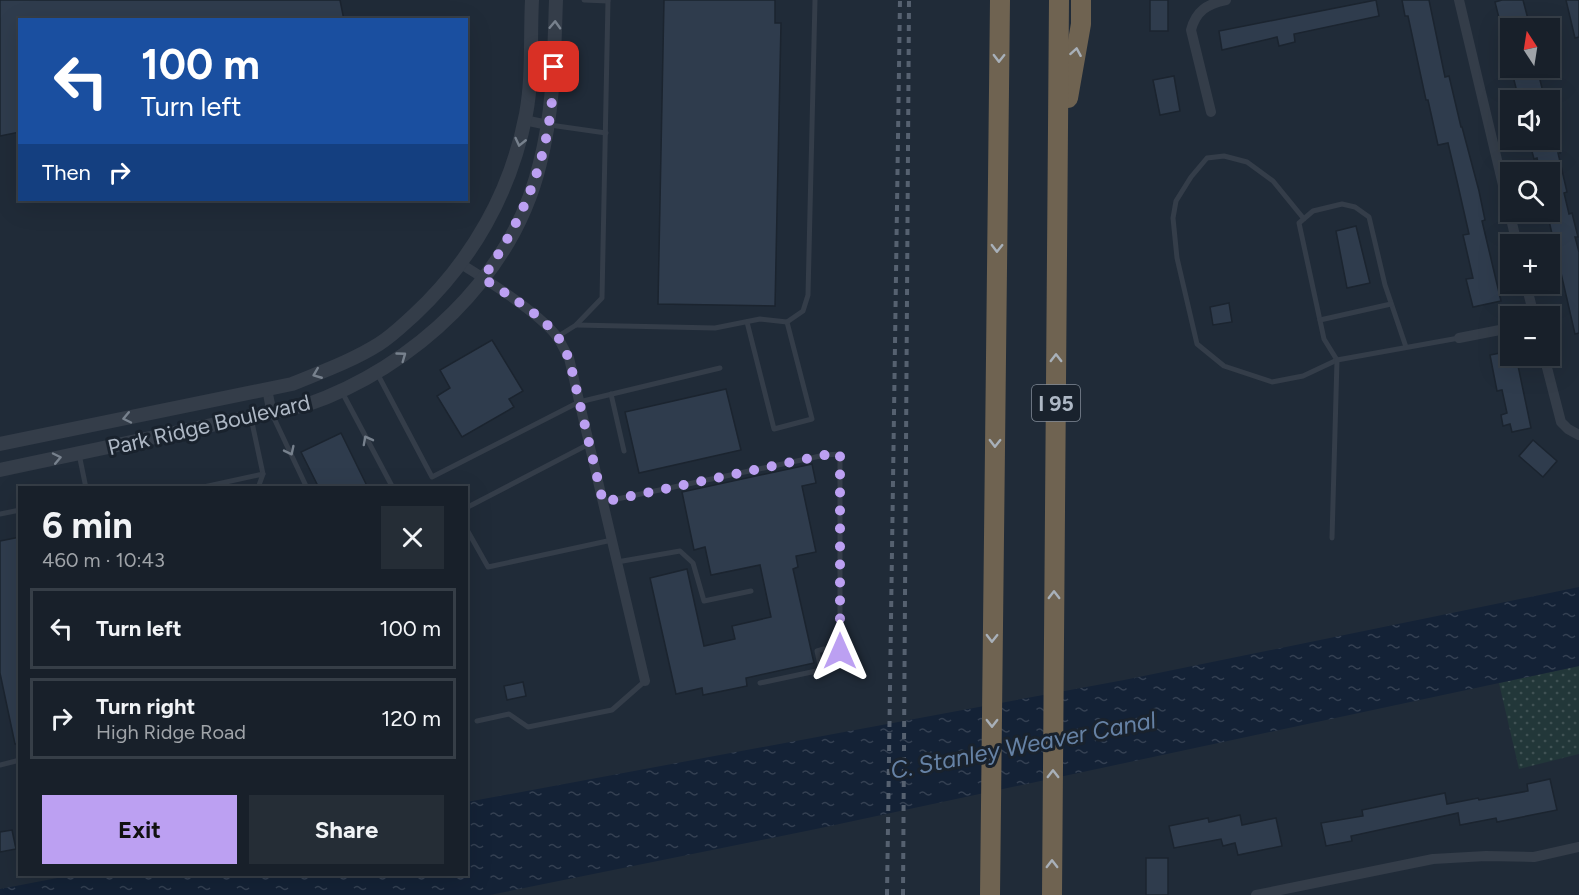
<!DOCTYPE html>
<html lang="en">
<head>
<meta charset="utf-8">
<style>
	:root { --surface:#18202a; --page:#252d36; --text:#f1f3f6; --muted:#9fa3a8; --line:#363e47; --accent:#bca0f2 }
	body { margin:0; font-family:Figtree,sans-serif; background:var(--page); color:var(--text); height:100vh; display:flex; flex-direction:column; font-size:22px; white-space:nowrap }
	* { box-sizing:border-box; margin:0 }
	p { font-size:20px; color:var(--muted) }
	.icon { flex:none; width:33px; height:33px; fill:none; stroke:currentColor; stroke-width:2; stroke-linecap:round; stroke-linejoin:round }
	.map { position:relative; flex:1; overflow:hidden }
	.sheet { position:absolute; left:18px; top:486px; width:450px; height:390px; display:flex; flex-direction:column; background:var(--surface); border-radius:0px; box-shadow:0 6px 24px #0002,0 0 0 2px var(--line) }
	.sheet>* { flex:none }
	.hud { position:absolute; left:18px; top:18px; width:450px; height:183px; border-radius:0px; box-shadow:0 6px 24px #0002,0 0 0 2px var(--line); background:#1a4fa0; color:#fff; overflow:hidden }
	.needle { width:39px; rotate:348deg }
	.tools { position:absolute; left:1500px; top:18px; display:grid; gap:12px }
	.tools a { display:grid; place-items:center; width:60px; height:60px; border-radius:0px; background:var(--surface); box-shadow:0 6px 24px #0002,0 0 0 2px var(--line); font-size:30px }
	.pin { position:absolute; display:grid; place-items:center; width:51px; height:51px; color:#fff; margin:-26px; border-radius:12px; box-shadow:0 3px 9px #0006 }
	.me { position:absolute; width:66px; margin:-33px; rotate:0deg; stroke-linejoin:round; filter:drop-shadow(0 0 4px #0008) }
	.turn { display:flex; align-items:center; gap:21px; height:126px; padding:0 24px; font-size:27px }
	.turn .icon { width:78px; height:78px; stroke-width:2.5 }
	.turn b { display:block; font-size:42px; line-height:51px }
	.then { display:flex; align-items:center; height:57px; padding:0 24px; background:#0003; gap:12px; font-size:22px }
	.round { display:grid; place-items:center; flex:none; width:63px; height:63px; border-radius:0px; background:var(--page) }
	.overview { display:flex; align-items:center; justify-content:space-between; height:102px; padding:0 24px }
	h1 { font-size:36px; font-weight:700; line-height:45px }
	.primary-button { display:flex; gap:12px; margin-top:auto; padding:12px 24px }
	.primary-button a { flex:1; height:69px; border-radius:0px; background:var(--accent); color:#111; font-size:24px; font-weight:700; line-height:69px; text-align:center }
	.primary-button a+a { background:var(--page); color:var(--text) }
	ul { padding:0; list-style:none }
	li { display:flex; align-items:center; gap:18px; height:81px; margin:0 12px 9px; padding:0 12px; border:3px solid var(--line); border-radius:0px }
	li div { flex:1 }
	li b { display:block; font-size:22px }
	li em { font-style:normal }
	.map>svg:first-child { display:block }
</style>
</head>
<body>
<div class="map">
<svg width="1579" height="895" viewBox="0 0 1579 895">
	<defs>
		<pattern id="park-dots" width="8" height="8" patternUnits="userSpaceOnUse" patternTransform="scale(1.5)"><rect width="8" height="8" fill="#223739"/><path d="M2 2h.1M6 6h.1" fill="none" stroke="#405254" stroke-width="1.8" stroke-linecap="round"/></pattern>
		<pattern id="water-ripples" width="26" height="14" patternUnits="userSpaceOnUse" patternTransform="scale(1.5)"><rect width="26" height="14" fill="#142236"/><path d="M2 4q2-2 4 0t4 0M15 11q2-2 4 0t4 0" fill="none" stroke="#344052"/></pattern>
	</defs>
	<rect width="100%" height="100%" fill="#202b38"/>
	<polygon fill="url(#park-dots)" points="1579,666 1579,754 1519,769 1499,683"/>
	<polygon fill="url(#water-ripples)" points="1579,587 1579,666 816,829 490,895 0,895 0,889 78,874 466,874 467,802 1124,680"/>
	<g fill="#2f3c4d" stroke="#1b242f" stroke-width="1.5">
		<polygon points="0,0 340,0 344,20 20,20 20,132 0,136"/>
		<polygon points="664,0 775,0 775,23 781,23 775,306 658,304"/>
		<rect x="1150" y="0" width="18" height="31"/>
		<polygon points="1376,0 1379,16 1294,34 1295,42 1279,46 1277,37 1222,50 1219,31"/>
		<polygon points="1402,0 1429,0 1445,77 1449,76 1461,127 1462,127 1479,191 1485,220 1482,221 1501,301 1473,307 1466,279 1473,278 1463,235 1469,234 1457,181 1448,143 1438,145 1428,100 1426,100 1408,16 1405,16"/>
		<polygon points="1502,0 1523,0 1529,23 1502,30 1495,2"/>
		<polygon points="1566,0 1579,0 1579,37 1575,38"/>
		<polygon points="1511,68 1537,68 1545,100 1519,100"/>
		<polygon points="1174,76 1180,111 1160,115 1153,80"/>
		<polygon points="1529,140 1557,140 1560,153 1558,153 1567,192 1564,193 1569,214 1572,213 1578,237 1575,237 1579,252 1579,333 1575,334 1547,212 1550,212 1550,172 1540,172 1537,158 1534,159"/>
		<polygon points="1356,226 1370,283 1347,288 1336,231"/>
		<polygon points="1229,303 1232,322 1213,325 1210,307"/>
		<polygon points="492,340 523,391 509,399 514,407 462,437 437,396 450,388 440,370"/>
		<polygon points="1510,351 1510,356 1516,356 1531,428 1512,432 1510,424 1503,426 1501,415 1507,413 1502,390 1497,391 1490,355"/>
		<polygon points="726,389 741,450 639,473 625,412"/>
		<polygon points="341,433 368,488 319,488 301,452"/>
		<polygon points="1533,440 1557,461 1543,477 1519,456"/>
		<polygon points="812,464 816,483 802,486 816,552 796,556 798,567 793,569 814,663 746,678 747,686 703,695 702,688 676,694 650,578 687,569 704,646 735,639 732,626 771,617 760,565 711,575 705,547 694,550 682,492"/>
		<polygon points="20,537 20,744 15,744 0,673 0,541"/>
		<polygon points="523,682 526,696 507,700 504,686"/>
		<polygon points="1550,779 1557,810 1497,822 1496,818 1460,825 1458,813 1351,836 1352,841 1326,846 1321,823 1363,816 1362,810 1445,793 1447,804 1478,798 1479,800 1528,791 1527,784"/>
		<polygon points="1240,815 1242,825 1276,818 1282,846 1238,855 1235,843 1223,846 1221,839 1174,848 1169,826 1208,818 1209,822"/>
		<polygon points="12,830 16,849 0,852 0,832"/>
		<rect x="1146" y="858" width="22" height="37"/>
	</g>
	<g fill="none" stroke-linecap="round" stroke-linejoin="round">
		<g stroke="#343d49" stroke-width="5">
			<polyline points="584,0 608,1"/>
			<polyline points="550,125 606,133"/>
			<polyline points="1304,219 1273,181 1247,162 1224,156 1207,158 1191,177 1176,201 1173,218 1177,258 1197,344 1224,366 1272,382 1303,376 1337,360 1324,339 1299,223 1313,211 1342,204 1355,207 1369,217 1385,285 1406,347"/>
			<polyline points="1320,320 1391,304"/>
			<polyline points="747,322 774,429 812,419 787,322"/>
			<polyline points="576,325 715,328 760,319 787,322 803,311 808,295 815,0"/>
			<polyline points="557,337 576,325 602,298 608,0"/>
			<polyline points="377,373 432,477 579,402 720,368"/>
			<polyline points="342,392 393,488"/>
			<polyline points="611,394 624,451"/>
			<polyline points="272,414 307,488"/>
			<polyline points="79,454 86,488"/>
			<polyline points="199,488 263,474 251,418"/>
			<polyline points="258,488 263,474"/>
			<polyline points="603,502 825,455 840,454 840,651 824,649 817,651 821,670 760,683"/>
			<polyline points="466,508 589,444"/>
			<polyline points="0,514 20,510"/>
			<polyline points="466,528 488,567 612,540"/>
			<polyline points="1332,538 1337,360 1459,338"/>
			<polyline points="617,562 680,551 693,563 704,601 751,591"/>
			<polyline points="477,721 509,714 528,727 612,710 645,681"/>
			<polyline points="0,765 20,760"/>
		</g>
		<g stroke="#343d49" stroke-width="10">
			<polyline points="1459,0 1517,244"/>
			<path d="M1211 112 1191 30C1196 11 1207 4 1226 0"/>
			<polyline points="524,120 548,125"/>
			<path d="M461 264C487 280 541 314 558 338 562 344 565 352 569 358L645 681"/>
			<polyline points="1526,284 1534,316"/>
			<polyline points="1459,338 1510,328"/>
			<polyline points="1544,356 1561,422 1568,429 1579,435"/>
			<polyline points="267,389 272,414"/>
			<polyline points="1256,895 1433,859 1486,856 1534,857 1579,847"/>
		</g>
		<g stroke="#343d49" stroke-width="14">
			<path d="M0 444 292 384C321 372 352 361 379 344 392 336 403 325 414 315 472 261 511 192 526 114 533 77 530 38 532 0"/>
			<path d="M0 470 306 405C414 368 513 276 540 163 554 109 554 55 556 0"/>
		</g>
		<g stroke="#6f6351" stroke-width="20">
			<polyline points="1068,98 1081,24 1081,0"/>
			<polyline points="990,895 1000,0"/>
			<polyline points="1052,895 1059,0"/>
		</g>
		<g stroke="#566170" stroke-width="4" stroke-dasharray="6 6" stroke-linecap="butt">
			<polyline points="887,895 900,0"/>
			<polyline points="903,895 909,0"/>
		</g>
	</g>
	<defs><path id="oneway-chevron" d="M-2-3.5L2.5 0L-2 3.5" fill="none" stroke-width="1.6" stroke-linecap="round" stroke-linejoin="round" transform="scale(1.5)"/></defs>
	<g stroke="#77818d">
		<use href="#oneway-chevron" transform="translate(555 25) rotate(-88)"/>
		<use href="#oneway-chevron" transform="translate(520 142) rotate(103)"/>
		<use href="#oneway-chevron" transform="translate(402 356) rotate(-36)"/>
		<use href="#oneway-chevron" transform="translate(317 374) rotate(158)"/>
		<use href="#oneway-chevron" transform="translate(127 418) rotate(168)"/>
		<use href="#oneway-chevron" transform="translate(367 440) rotate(-118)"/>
		<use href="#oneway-chevron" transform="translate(290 451) rotate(64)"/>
		<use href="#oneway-chevron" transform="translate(57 458) rotate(-12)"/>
	</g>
	<g stroke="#a8b0b9">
		<use href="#oneway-chevron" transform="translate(1076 52) rotate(-80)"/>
		<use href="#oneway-chevron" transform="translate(999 58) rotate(91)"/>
		<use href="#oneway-chevron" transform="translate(997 248) rotate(91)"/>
		<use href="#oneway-chevron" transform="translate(1056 358) rotate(-90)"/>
		<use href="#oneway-chevron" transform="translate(995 443) rotate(91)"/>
		<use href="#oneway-chevron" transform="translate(1054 595) rotate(-90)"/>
		<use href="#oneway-chevron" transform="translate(992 638) rotate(91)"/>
		<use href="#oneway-chevron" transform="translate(992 723) rotate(90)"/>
		<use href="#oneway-chevron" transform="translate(1053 774) rotate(-90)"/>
		<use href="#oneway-chevron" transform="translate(1052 864) rotate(-90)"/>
	</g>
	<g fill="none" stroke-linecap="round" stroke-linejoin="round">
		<path stroke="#bca0f2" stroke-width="10" stroke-dasharray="0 18" d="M554 67C552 150 529 210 483 278 507 295 541 314 558 337 562 344 565 352 569 358L603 502 825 455 840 454V651"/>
	</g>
	<g text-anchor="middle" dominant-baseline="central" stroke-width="6" stroke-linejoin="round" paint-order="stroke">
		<rect fill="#19222d" stroke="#818b97" stroke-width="1.5" x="1032" y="385" width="48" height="36" rx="4.5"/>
		<g font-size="21" font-weight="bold" fill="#aeb8c5">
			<text x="1056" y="403">I 95</text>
		</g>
		<g font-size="22" fill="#aeb8c5" stroke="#19222d">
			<text transform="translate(209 425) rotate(-13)">Park Ridge Boulevard</text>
		</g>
		<g font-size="24" font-style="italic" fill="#6682a5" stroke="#19222d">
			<text transform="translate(1023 745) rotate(-11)">C. Stanley Weaver Canal</text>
		</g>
	</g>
</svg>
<div class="tools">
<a><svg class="needle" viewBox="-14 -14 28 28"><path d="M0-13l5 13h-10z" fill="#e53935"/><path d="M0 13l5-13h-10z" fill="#9fa3a8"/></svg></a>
<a><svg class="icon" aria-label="sound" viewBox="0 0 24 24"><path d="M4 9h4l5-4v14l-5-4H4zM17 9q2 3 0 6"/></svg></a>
<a><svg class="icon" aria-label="search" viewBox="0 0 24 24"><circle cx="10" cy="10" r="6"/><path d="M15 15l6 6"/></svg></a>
<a>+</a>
<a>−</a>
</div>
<div class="pin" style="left:554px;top:67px;background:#d93025"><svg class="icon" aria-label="arrive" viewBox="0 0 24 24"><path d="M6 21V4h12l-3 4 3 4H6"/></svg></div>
<svg class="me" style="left:840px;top:651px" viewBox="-20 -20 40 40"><path d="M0-17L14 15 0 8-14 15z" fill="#bca0f2" stroke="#fff" stroke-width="4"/></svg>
<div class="hud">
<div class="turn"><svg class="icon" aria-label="left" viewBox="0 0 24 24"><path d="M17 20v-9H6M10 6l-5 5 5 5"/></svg><div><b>100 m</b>Turn left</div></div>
<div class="then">Then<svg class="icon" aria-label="right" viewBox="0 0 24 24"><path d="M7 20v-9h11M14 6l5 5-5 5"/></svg></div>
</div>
<section class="sheet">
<div class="overview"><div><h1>6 min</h1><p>460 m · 10:43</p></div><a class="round"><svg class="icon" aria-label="close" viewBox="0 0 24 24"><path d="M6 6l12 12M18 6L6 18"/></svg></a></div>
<ul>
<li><svg class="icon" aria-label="left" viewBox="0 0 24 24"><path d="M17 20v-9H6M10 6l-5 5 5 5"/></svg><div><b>Turn left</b></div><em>100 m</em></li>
<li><svg class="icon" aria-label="right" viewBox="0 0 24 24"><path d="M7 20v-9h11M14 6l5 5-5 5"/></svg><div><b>Turn right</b><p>High Ridge Road</p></div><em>120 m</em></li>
</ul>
<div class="primary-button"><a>Exit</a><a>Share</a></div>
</section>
</div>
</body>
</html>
